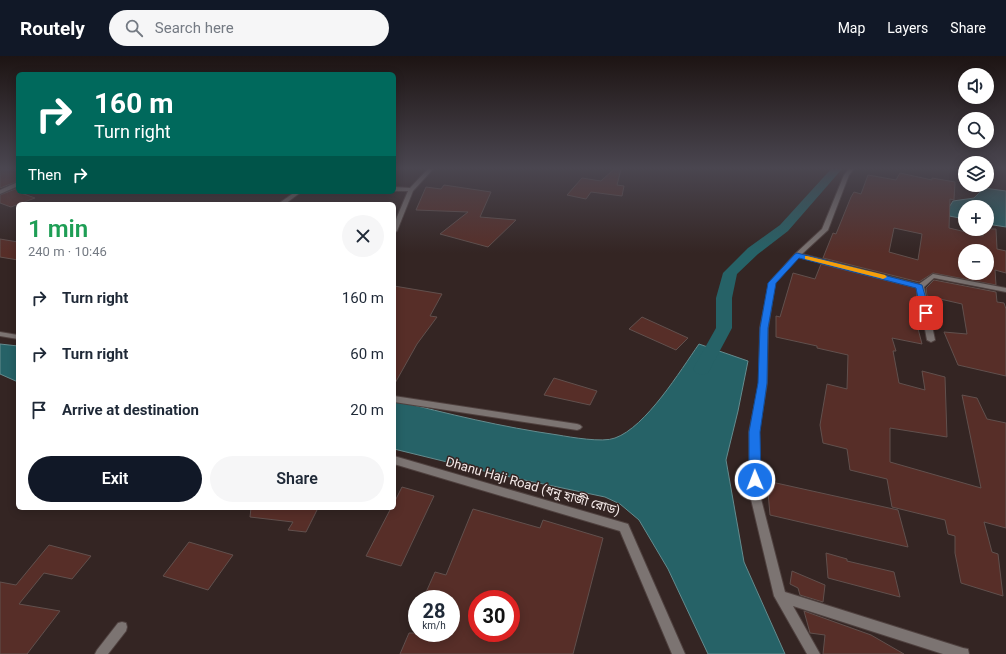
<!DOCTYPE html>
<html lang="en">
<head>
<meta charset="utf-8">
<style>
	:root { --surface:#fff; --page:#f6f6f7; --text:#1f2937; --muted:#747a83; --accent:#111827 }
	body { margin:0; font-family:Roboto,"Noto Sans Bengali",sans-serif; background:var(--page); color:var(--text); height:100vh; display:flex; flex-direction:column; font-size:15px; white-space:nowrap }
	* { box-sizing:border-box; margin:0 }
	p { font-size:13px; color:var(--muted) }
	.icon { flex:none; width:22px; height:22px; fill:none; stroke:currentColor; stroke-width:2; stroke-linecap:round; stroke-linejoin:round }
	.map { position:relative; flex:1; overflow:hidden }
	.details { position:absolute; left:16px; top:146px; width:380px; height:308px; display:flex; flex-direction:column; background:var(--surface); border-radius:6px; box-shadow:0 2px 10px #0003 }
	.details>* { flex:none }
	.banner { position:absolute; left:16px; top:16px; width:380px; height:122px; border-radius:6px; box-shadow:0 2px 10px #0003; background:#00695c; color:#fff; overflow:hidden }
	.fabs { position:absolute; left:958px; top:12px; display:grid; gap:8px }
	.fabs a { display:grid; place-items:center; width:36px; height:36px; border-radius:50%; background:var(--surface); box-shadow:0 2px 10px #0003; font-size:20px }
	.speed { position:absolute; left:408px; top:534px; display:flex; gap:8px; font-size:20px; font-weight:700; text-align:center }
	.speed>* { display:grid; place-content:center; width:52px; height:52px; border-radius:50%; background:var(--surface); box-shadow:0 2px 10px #0003; line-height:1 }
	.speed small { font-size:10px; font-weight:400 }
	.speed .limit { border:6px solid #d22; background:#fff; color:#111 }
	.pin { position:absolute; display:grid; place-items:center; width:34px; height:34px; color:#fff; margin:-17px; border-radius:8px; box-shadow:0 2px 6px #0006 }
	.me { position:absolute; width:44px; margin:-22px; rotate:359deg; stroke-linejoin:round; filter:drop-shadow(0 0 3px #0008) }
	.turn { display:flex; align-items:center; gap:14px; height:84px; padding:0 12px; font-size:18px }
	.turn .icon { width:52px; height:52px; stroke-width:2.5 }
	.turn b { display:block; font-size:28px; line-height:34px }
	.then { display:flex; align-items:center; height:38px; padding:0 12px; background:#0003; gap:8px; font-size:15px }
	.round { display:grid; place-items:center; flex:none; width:42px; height:42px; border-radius:21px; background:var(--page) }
	.head { display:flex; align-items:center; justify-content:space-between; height:68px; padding:0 12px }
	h1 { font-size:24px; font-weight:600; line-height:30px; color:#1e9e55 }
	.action { display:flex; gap:8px; margin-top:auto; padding:8px 12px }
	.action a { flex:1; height:46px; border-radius:24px; background:var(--accent); color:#fff; font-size:16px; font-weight:600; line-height:46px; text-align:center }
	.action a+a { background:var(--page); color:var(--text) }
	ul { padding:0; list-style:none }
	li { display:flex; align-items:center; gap:12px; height:56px; padding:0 12px }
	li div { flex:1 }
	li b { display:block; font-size:15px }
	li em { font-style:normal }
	header { display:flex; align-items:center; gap:24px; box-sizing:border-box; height:56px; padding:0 20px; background:var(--accent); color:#fff }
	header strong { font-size:19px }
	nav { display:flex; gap:22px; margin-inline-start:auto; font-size:14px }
	.search { width:280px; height:36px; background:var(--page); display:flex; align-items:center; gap:10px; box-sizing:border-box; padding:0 14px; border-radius:22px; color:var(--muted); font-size:15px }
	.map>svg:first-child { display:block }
</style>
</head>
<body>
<header>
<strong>Routely</strong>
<div class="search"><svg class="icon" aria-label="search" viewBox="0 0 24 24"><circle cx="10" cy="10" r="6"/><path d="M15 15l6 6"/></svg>Search here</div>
<nav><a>Map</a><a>Layers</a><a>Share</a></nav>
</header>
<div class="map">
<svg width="1006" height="598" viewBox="0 0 1006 598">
	<rect width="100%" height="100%" fill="#342523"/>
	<g fill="#266267" stroke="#648b8e">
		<polygon points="984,132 1006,135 1006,171 987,168 987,151 965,151 965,163 944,159 953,145 974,142"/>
		<polygon points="0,288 18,290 18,326 0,318"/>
		<path d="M699 288 748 305 738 355 726 404 744 506 785 598H708L668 513 639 464 620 448 605 441 496 418 394 393V344C448 358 502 371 558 379 570 381 603 387 615 382 646 371 680 315 699 288Z"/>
	</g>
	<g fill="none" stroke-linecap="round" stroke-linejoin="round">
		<polygon fill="#266267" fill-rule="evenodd" points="831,113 842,113 788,175 758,198 737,218 732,242 732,272 708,317 702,319 696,317 693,313 716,272 716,242 723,217 748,192 780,169"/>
	</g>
	<g fill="#572e28" stroke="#61504d" fill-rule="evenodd">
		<polygon points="0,113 18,115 18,125 0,132"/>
		<polygon points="614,113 621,113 617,129 624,130 622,140 591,136 586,143 567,139 582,122 601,125"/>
		<path d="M900 117 932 124V122L955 126 954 144 950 143 949 172 983 180V173H996L997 193 1006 195V217L995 214 996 229 933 217 919 226 823 202 833 177 836 178 851 141 854 136 861 138 868 119 896 124ZM894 172 922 178 918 204 889 196ZM965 195H987V217H965Z"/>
		<polygon points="444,129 491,136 480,161 516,164 488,191 440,178 468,156 416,154 426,131 441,133"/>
		<polygon points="18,132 18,136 35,142 11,151 0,147 0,139"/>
		<polygon points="0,183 18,186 18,204 0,201"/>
		<polygon points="821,208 916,232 917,237 913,269 917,269 922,288 892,282 896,295 893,295 899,327 925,334 922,315 945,321 947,381 890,372 890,406 981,432 962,339 977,342 987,363 1006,367 1006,472 984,466 992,496 998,498 1003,540 961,527 955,497 955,480 948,478 945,464 892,451 887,423 850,414 847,393 823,387 820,369 827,328 847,333 848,299 817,292 817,290 776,281 776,260 780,261 793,217 815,223"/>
		<polygon points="934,224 996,236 997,246 1004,247 1006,253 1006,320 958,309 944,276 967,278 962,248 927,240 926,232"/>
		<polygon points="394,230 442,238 430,260 437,261 417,288 394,329"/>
		<polygon points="642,261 688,282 676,294 629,273"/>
		<polygon points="554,322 597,335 590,349 544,339"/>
		<polygon points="767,425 898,454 908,491 770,459"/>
		<polygon points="402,431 434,440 401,510 366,500 391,452 394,452 394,447"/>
		<polygon points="251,452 318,452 306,476 288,474 293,466 250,461"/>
		<path d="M473 453 540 472 543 464 603 482 573 598H400L409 577H451V543H423L435 516 446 519ZM477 543H511V577H477Z"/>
		<polygon points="189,486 233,499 208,534 163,520"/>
		<polygon points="49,489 91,500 72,523 44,517 19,548 60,555 27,598 0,598 0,526 16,529"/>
		<polygon points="826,497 847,503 847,505 894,516 900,541 828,522"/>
		<polygon points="792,515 825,529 823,546 800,539 798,532 790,528"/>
		<polygon points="804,555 871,579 904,598 823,598 825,579 810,577"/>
	</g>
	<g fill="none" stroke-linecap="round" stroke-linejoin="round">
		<g stroke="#4f413f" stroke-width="2">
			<polygon id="lane" points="122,566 126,567 127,571 126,575 108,598 95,598 97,594 118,567"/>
		</g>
		<g stroke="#4f413f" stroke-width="2">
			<g id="street">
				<polygon points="428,113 433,113 413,135 397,175 394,177 394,168 408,135 394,135 394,131 410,132"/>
				<polygon points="849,113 854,113 849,119 828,174 802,198 919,228 933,218 1006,232 1006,236 934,222 924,231 935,284 931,286 927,284 917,231 798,201 775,227 768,272 767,327 759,376 760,439 785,536 963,592 968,593 969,598 943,598 793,550 820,598 807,598 774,540 750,439 749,376 759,327 760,272 769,227 795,198 822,173 844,119"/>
				<polygon points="18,126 18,130 0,138 0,134"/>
				<polygon points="295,136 301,136 285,148 278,148"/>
				<polygon points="0,276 18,279 18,283 0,280"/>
				<polygon points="394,340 577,368 580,369 582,371 580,373 577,374 394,346"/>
				<polygon points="394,400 628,468 685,598 672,598 620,475 394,408"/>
			</g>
		</g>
		<use href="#lane" fill="#7c7472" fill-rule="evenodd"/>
		<use href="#street" fill="#7c7472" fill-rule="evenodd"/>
	</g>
	<linearGradient id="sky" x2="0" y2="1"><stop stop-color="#1d1413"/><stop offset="0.57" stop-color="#4a4650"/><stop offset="1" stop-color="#4a4650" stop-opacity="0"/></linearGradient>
	<rect width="1006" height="197" fill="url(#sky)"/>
	<polygon fill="#1a73e8" stroke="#114b97" points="797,197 922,229 930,257 926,260 921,257 916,232 799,202 776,227 768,272 767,327 760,376 761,424 759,427 755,428 751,427 749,424 749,376 758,327 760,272 768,227 795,198"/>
	<polygon fill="#f59e0b" points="805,200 807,200 885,219 887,221 883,223 880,222 805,203"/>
	<g text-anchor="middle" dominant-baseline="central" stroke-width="3" stroke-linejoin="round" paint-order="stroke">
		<g font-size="13" fill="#f5eae9" stroke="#342523">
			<text transform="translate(533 430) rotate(16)">Dhanu Haji Road (ধনু হাজী রোড)</text>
		</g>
	</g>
</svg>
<div class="fabs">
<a><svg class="icon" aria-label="sound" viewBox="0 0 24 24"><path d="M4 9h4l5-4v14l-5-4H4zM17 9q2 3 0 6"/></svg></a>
<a><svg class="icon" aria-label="search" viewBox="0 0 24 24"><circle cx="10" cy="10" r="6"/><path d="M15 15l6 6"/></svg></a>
<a><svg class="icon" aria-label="layers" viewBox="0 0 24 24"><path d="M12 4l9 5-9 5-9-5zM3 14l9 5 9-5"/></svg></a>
<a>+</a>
<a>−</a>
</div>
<div class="speed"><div>28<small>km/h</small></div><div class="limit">30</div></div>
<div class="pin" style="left:926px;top:257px;background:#d93025"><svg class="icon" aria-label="arrive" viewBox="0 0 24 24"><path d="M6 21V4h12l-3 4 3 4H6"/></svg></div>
<svg class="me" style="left:755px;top:424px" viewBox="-20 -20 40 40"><circle r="17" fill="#1a73e8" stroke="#fff" stroke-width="3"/><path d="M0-11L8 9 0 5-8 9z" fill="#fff"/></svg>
<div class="banner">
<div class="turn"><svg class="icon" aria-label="right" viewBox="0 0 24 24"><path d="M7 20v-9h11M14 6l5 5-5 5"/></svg><div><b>160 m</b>Turn right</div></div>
<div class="then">Then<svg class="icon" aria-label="right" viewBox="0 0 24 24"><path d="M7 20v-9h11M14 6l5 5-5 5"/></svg></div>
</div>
<section class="details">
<div class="head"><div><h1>1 min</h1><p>240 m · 10:46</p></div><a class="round"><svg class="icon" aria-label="close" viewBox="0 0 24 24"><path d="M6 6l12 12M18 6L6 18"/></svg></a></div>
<ul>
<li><svg class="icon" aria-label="right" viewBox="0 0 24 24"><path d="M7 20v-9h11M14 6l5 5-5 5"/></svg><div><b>Turn right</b></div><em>160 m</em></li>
<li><svg class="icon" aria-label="right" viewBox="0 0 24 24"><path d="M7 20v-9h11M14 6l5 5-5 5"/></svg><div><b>Turn right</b></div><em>60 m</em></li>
<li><svg class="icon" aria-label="arrive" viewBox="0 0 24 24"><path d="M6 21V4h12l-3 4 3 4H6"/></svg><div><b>Arrive at destination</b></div><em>20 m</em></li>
</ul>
<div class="action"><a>Exit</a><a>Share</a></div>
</section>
</div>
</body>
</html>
